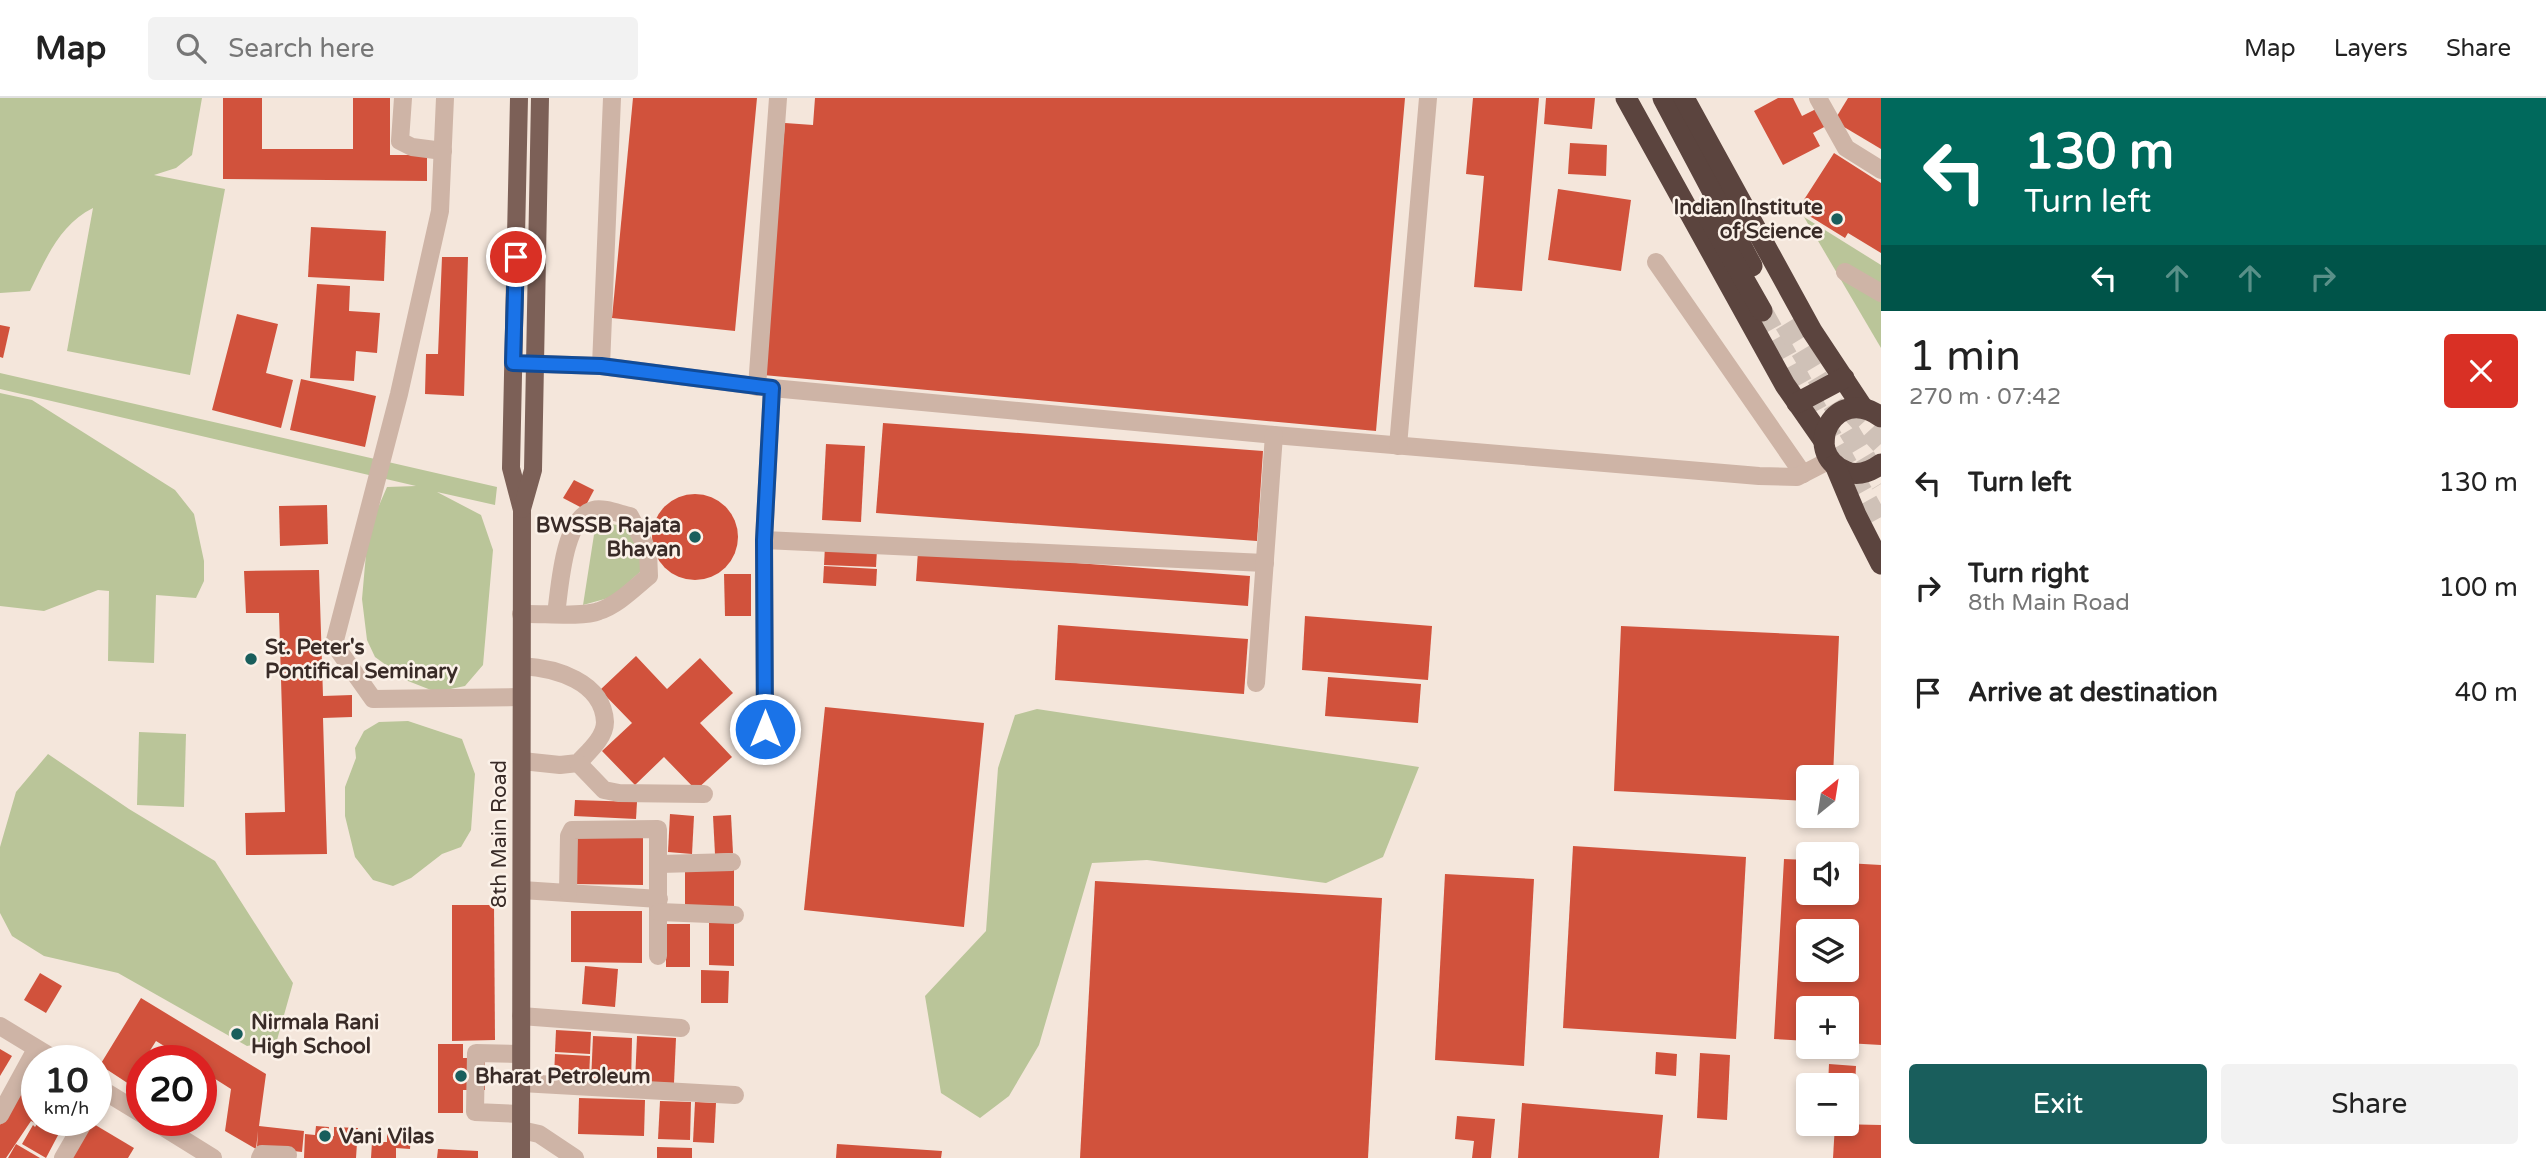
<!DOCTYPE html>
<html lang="en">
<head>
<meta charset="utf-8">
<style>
	:root { --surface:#fff; --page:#f2f2f2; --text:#222; --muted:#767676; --line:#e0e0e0; --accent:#195e5c }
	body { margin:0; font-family:"Varela Round",sans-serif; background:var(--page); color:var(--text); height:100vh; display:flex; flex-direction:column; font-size:26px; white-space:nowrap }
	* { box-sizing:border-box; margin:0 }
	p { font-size:23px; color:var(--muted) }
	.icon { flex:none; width:38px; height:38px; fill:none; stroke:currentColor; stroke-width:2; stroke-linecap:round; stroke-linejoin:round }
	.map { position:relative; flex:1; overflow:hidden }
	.side { display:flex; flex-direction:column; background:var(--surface); width:665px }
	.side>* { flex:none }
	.banner { background:#00695c; color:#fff; overflow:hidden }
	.needle { width:46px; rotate:30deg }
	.buttons { position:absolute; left:1796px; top:667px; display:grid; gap:14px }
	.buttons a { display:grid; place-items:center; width:63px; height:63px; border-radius:7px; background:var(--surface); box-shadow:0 4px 10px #0003; font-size:35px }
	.speed { position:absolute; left:21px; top:947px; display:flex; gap:14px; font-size:35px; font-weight:700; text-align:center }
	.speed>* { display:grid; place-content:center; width:91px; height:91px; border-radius:50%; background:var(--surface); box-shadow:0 4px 10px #0003; line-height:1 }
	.speed small { font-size:18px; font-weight:400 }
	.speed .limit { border:10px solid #d22; background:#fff; color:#111 }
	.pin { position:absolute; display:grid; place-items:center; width:60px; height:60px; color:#fff; margin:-30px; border:4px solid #fff; border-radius:50%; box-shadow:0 2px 7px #0007 }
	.me { position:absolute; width:77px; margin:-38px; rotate:0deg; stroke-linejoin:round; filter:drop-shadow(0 0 5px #0008) }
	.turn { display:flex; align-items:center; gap:24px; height:147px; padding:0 28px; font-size:32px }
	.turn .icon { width:91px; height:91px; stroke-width:2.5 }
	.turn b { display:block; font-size:49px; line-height:60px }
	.lanes { display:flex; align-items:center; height:66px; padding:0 28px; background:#0003; justify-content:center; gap:35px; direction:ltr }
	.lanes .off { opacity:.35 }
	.round { display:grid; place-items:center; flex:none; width:74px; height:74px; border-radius:7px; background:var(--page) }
	.head { display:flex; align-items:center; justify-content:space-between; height:119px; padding:0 28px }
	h1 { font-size:42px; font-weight:600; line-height:52px }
	.primary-button { display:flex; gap:14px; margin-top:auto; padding:14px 28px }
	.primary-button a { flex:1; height:80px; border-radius:7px; background:var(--accent); color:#fff; font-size:28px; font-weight:600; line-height:80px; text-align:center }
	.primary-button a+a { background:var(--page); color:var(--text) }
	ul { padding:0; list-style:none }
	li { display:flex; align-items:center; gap:21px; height:105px; padding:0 28px }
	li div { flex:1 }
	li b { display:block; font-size:26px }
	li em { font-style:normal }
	header { display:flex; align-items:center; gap:42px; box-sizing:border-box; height:98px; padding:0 35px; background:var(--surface); border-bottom:2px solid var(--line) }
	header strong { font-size:33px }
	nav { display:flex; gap:38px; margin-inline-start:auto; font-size:24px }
	.search { width:490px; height:63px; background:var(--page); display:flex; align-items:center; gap:18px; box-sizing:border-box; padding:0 24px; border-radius:7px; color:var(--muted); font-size:26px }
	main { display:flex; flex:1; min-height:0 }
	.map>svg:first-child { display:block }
</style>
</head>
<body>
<header>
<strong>Map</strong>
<div class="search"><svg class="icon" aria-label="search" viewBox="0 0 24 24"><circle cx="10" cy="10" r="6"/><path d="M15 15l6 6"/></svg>Search here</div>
<nav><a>Map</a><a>Layers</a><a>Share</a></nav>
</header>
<main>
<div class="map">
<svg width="1881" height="1060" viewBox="0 0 1881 1060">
	<rect width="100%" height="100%" fill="#f4e6db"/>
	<g fill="#bac599">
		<path d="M0 0H202L192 57 176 70 154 77 225 91 190 277 67 253 93 110C59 127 46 161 30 193L0 195Z"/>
		<polygon points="1804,119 1881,167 1881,250"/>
		<polygon points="0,275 497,389 495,407 437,394 481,417 493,452 483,567 465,588 436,594 408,583 375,559 367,542 362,501 368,433 387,389 416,388 0,291"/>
		<polygon points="0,295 32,302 175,392 194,416 204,463 204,483 196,500 156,497 154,565 108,563 109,493 98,492 44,513 0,508"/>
		<polygon points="596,424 625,428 640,455 640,474 612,499 583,507"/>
		<polygon points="1037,611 1419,669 1383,759 1326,785 1147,762 1092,765 1039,947 1009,998 980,1020 941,995 925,898 986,833 998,670 1015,617"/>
		<polygon points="408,623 462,641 475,676 471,732 461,749 442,756 411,780 393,788 373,782 355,759 345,718 345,689 356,660 355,650 364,633 379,624"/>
		<polygon points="139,634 186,636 184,709 137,707"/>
		<polygon points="48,656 129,711 215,763 293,885 277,942 247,948 118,875 44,858 12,838 0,815 0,749 16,694"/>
	</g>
	<g fill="#d1523c" fill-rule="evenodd">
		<polygon points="223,0 262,0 262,51 353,51 353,0 390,0 390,57 427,57 427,83 223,81"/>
		<polygon points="633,0 757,0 735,233 612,220"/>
		<polygon points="815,0 1405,0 1376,333 763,277 785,25 813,27"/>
		<polygon points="1473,0 1539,0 1522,193 1474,189 1484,78 1466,76"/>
		<polygon points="1546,0 1595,0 1592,31 1544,26"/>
		<polygon points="1778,0 1793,0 1802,18 1816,11 1826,28 1813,35 1820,48 1783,67 1754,13"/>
		<polygon points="1848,0 1881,0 1881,51 1834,23"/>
		<polygon points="1570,45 1607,47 1606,78 1568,76"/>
		<polygon points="1834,55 1881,85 1881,155 1848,135 1845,140 1798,111"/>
		<polygon points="1558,91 1631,102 1621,173 1548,162"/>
		<polygon points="311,129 386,133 384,183 308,179"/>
		<polygon points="442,159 468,159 464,298 425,296 426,256 438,256"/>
		<polygon points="317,186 350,188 349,213 380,215 377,255 356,253 354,283 310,280"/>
		<polygon points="237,216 278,226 266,275 293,282 281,330 212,312"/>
		<polygon points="0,227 10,229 3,260 0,259"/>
		<polygon points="301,281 376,298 365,349 290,332"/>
		<polygon points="883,325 1263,353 1257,443 876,415"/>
		<polygon points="826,346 865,348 861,424 822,422"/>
		<polygon points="574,382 594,392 584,411 563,400"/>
		<circle cx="695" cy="439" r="43"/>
		<polygon points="327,407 328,446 280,448 279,408"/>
		<polygon points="825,448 877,451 876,469 824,467"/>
		<polygon points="918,453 1250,478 1248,508 916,483"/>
		<polygon points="824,468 877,471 876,488 823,485"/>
		<polygon points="319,472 323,598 352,597 352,619 323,620 327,756 246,757 245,715 285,714 279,515 246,515 244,473"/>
		<polygon points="724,476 751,476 751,518 725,518"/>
		<polygon points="1305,518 1432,528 1428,582 1302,572"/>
		<polygon points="1058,527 1248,541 1244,596 1055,582"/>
		<polygon points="1621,528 1839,538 1833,679 1808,679 1808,703 1614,693"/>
		<polygon points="636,558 667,591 700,560 733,595 700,625 732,659 696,692 664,659 635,687 602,653 632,625 600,592"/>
		<polygon points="1328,579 1421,586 1418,625 1325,618"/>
		<polygon points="825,609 984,625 964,829 804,812"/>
		<polygon points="575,702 637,704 636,721 574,718"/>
		<polygon points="670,716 694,718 692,756 668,754"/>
		<polygon points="731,717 733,755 715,756 713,718"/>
		<polygon points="573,735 643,735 643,787 573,786"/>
		<polygon points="1573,748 1746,759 1736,941 1563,930"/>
		<path d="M1784 761 1808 762V794H1846V765L1881 767V947L1846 945V910H1808V943L1774 941ZM1808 833H1846V872H1808Z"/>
		<rect x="685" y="772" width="49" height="40"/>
		<polygon points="1445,776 1534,781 1524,968 1435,962"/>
		<polygon points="1095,783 1382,800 1368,1060 1080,1060"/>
		<polygon points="452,807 494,807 495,942 452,943"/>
		<polygon points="571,813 642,813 642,865 571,864"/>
		<polygon points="709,824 734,824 734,868 709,867"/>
		<rect x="666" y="826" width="24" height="43"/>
		<polygon points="585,868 618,871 615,909 582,906"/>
		<polygon points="701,872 729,873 728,905 701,905"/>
		<polygon points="40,875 62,888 46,915 24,902"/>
		<polygon points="141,900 266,976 259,1028 304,1033 302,1054 257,1049 258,1033 256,1051 225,1033 231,991 201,972 201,962 187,962 156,943 129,986 100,967"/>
		<polygon points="556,932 591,934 590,956 555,954"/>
		<polygon points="593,938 632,940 631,986 591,984"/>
		<polygon points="637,938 676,940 674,985 635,984"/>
		<polygon points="438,946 463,946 463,960 485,960 485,992 463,992 463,1015 438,1015"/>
		<polygon points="0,951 12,958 0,978"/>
		<polygon points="1656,954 1677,956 1676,978 1655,976"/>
		<polygon points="1700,955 1730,957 1727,1022 1697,1020"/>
		<polygon points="555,956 590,958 589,980 554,978"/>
		<polygon points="1829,966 1856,968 1854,1008 1846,1008 1846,987 1828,987"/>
		<polygon points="32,972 37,974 37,1022 35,1025 31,1023 6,1060 0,1060 0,1027"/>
		<polygon points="579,1000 645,1002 644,1038 578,1036"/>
		<polygon points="660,1003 691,1004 690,1042 658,1041"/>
		<polygon points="695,1004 716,1005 714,1045 693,1044"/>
		<polygon points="1522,1005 1663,1017 1659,1060 1518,1060"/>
		<polygon points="1457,1018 1495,1021 1491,1060 1472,1060 1474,1043 1455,1041"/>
		<polygon points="40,1022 66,1022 46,1060 22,1046 33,1027 35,1029"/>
		<polygon points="92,1025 134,1050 128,1060 72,1060"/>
		<polygon points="1835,1026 1881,1027 1881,1060 1833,1060"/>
		<polygon points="316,1028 329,1029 328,1037 334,1038 334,1029 358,1030 356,1060 304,1060 305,1036 315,1037"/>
		<polygon points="387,1036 411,1037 410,1051 396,1050 396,1060 371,1060 372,1044 387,1044"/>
		<polygon points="16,1046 40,1060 8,1060"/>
		<polygon points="837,1046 942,1053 941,1060 836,1060"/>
		<polygon points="657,1049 692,1050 692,1060 657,1060"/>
		<polygon points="438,1051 478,1053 478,1060 437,1060"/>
	</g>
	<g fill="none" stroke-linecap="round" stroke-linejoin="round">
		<g stroke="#cfc1b7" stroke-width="21" stroke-dasharray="21 10" stroke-linecap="butt">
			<polyline points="1762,213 1881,428"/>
			<polyline points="1785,226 1881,386"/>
			<polyline points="1848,310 1881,346"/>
		</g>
		<g stroke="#ceb4a6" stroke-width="18">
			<polyline points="403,0 400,43 412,49 443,53"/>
			<polyline points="445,0 440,113 399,296 334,546 373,601 521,599"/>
			<polyline points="1818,0 1846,50 1881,72"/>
			<polyline points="1656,164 1803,376"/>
			<polyline points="1845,174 1881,195"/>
			<polyline points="513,265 601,268 772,290 1274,337 1759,378 1797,379 1830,362"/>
			<polyline points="601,268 612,0"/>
			<polyline points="757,289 778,0"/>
			<polyline points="772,290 764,442 1265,465"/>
			<polyline points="1398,348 1428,0"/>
			<polyline points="764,442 765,631"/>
			<path d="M521 516C542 515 581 520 599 513 618 507 634 490 649 478L648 453 630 418C620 416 603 409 593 412 563 421 560 489 556 516"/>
			<polyline points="1256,585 1274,337"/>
			<path d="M522 663 560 667 578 665C588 654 605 640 605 624 603 583 555 570 522 568"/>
			<polyline points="578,665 604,692 619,695 704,696"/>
			<polyline points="660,766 732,764"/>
			<polyline points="522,792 659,801"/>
			<polyline points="568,794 569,738 572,732 658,731 658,858"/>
			<polyline points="659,814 735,817"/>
			<polyline points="521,918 681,930"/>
			<polyline points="0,928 56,962"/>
			<polyline points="521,985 735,997"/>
			<polyline points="96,988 142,1016"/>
			<polyline points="521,1016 475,1014 476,955 521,956"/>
			<polyline points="0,1017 36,951"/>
			<polyline points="152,1022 213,1060"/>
			<polyline points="521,1032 539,1036 575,1060"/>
			<polyline points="63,1060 85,1022"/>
			<polyline points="260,1060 262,1056 288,1057"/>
		</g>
		<g stroke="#7c6057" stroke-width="18">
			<polyline points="519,0 511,370 522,412 521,1060"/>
			<polyline points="522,411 533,372 540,0"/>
		</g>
		<g stroke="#5b443e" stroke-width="21">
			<polyline points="1626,0 1785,287 1824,343"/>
			<polyline points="1663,0 1752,168"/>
			<polyline points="1684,0 1812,233 1863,310"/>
			<polyline points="1704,111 1762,213"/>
			<polyline points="1797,305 1844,280"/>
			<path d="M1881 319C1835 285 1800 354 1845 373 1858 379 1870 374 1881 366"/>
			<polyline points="1835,367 1856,417 1881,466"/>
		</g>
	</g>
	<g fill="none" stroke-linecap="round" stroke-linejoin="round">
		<g stroke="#114b97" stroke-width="18">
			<polyline id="route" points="516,159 513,265 601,268 772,290 764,442 765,631"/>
		</g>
		<use href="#route" stroke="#1a73e8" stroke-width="12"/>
	</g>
	<g fill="#195e5c" stroke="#fbf1e8" stroke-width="2.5">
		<circle cx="1837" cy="121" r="7"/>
		<circle cx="695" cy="439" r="7"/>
		<circle cx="251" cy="561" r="7"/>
		<circle cx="237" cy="936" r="7"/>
		<circle cx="461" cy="978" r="7"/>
		<circle cx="325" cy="1038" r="7"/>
	</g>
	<g text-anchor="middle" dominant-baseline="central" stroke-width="5" stroke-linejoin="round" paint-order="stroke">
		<g font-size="21" font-weight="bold" fill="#392b27" stroke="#fbf1e8" text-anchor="start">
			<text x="1823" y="109" text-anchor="end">Indian Institute<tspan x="1823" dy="24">of Science</tspan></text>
			<text x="681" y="427" text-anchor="end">BWSSB Rajata<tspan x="681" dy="24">Bhavan</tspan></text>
			<text x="265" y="549">St. Peter's<tspan x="265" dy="24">Pontifical Seminary</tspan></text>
			<text x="251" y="924">Nirmala Rani<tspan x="251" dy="24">High School</tspan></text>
			<text x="475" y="978">Bharat Petroleum</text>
			<text x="339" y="1038">Vani Vilas</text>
		</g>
		<g font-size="21" fill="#392b27" stroke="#fbf1e8">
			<text transform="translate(499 736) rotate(-90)">8th Main Road</text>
		</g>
	</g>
</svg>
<div class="buttons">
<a><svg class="needle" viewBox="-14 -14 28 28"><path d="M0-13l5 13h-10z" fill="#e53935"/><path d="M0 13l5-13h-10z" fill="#767676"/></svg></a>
<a><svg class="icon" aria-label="sound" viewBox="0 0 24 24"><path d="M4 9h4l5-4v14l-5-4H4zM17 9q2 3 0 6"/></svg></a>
<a><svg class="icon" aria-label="layers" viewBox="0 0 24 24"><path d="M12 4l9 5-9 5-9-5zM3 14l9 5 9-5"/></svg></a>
<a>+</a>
<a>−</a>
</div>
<div class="speed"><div>10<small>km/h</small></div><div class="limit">20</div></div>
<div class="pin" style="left:516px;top:159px;background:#d93025"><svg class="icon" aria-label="arrive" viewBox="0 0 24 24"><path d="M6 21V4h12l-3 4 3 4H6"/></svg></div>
<svg class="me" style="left:765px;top:631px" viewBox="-20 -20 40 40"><circle r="17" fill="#1a73e8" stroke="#fff" stroke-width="3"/><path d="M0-11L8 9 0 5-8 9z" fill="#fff"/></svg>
</div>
<section class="side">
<div class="banner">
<div class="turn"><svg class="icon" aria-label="left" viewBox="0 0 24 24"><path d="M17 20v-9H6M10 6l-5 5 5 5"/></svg><div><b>130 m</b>Turn left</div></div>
<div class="lanes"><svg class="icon" aria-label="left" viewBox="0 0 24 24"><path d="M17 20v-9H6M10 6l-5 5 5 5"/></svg><svg class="icon off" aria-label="ahead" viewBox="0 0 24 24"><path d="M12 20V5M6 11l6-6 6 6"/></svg><svg class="icon off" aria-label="ahead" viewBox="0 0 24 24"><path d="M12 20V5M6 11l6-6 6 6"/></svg><svg class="icon off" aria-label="right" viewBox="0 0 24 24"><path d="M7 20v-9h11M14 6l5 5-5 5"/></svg></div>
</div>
<div class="head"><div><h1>1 min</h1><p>270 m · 07:42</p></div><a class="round" style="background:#d93025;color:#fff"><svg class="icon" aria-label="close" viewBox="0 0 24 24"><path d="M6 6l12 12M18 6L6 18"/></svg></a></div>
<ul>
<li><svg class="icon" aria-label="left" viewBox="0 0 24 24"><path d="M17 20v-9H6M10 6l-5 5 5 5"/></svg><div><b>Turn left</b></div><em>130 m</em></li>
<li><svg class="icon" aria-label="right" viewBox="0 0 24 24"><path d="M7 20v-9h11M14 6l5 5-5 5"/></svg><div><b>Turn right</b><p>8th Main Road</p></div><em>100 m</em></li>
<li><svg class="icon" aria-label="arrive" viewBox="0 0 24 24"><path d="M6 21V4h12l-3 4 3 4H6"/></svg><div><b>Arrive at destination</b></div><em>40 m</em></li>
</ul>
<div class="primary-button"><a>Exit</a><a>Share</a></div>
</section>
</main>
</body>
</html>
